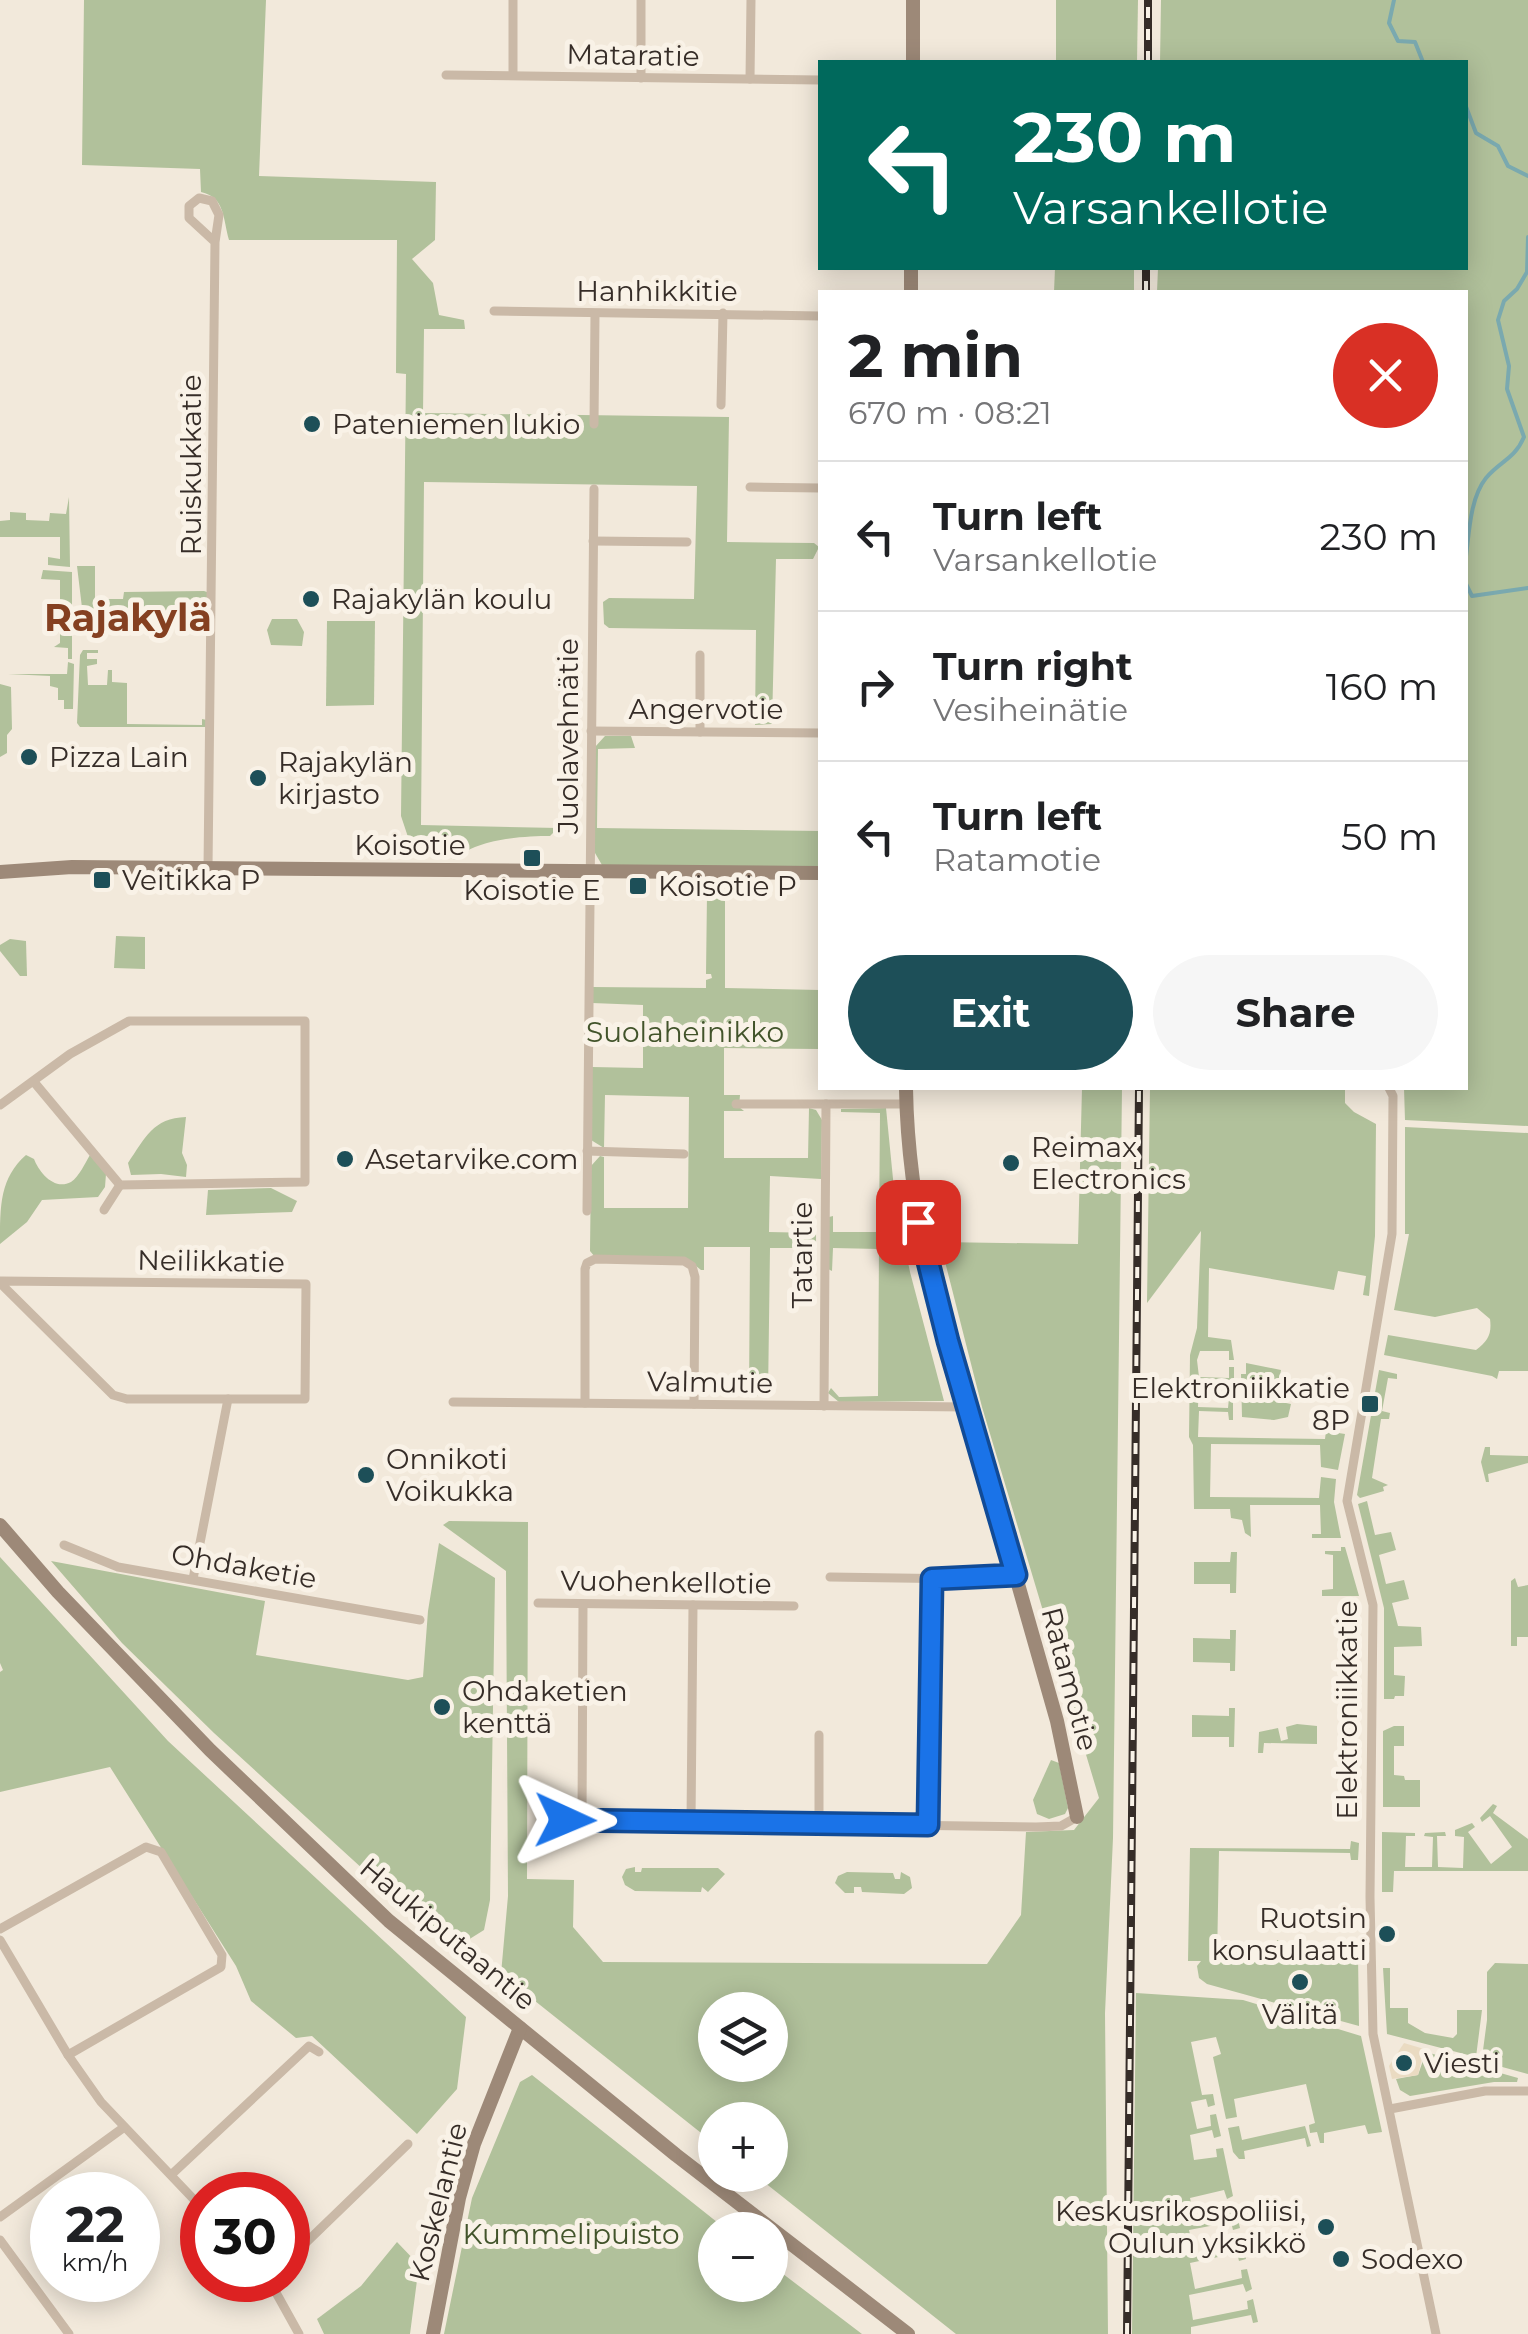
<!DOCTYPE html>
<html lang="en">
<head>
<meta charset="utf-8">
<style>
	:root { --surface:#fff; --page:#f6f6f6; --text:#202124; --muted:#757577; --line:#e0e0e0; --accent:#1d4f58 }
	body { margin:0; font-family:Montserrat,sans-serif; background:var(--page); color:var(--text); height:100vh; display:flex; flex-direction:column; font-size:38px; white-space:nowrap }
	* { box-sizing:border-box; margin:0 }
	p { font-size:32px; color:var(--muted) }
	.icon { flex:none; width:55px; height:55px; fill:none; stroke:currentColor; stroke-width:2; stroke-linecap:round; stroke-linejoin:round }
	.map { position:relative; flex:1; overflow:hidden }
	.drawer { position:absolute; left:818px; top:290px; width:650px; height:800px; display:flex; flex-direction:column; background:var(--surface); border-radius:0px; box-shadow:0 5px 25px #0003 }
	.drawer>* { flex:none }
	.hud { position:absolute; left:818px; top:60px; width:650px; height:210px; border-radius:0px; box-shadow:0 5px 25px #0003; background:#00695c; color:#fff; overflow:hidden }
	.controls { position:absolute; left:698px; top:1992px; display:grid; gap:20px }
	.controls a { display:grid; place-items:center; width:90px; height:90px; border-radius:50%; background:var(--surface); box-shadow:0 5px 25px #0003; font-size:50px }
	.speed { position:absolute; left:30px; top:2172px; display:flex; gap:20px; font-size:50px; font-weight:700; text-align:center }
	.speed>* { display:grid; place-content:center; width:130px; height:130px; border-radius:50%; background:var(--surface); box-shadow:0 5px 25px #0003; line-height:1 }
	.speed small { font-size:25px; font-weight:400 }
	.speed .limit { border:15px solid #d22; background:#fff; color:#111 }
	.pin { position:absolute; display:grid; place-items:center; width:85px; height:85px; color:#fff; margin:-42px; border-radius:20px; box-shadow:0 5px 15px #0006 }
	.me { position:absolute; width:110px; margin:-55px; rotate:91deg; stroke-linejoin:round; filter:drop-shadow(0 0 8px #0008) }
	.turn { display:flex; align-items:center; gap:35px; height:210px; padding:0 30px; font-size:45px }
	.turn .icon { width:130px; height:130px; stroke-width:2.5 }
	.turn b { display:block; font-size:70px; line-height:85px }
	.round { display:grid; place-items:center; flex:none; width:105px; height:105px; border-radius:52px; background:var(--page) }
	.overview { display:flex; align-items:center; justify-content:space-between; height:170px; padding:0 30px }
	h1 { font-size:60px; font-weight:700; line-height:75px }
	.button { display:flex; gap:20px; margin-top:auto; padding:20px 30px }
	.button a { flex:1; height:115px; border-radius:60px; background:var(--accent); color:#fff; font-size:40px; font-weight:700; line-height:115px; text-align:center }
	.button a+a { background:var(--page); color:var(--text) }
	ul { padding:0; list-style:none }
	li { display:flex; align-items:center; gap:30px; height:150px; padding:0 30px; border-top:2px solid var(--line) }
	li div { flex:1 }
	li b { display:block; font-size:38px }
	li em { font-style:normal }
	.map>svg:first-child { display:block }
</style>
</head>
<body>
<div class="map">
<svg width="1528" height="2334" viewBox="0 0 1528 2334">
	<rect width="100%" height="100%" fill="#f2e9db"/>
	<g fill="#b1c19b" fill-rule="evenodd">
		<path d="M84 0H266L259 176 436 182 435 240 412 259 433 283 439 315 464 320 465 329H424L423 413 729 417 727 542 814 543 819 547 813 559H776L772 724 755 725 756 630 609 628 604 624 603 602 609 598 694 599 697 486 424 482 421 825 558 828 550 836C523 836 474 839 455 860L421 844 410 843 401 816 406 374 396 373 397 240H229C223 219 225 197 201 192L200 169 82 165Z"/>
		<polygon points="1056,0 1138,0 1137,62 1056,62"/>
		<polygon points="1161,0 1528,0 1528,1126 1405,1120 1404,1088 1465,1088 1465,292 1157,292 1158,268 1465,268 1465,62 1160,62"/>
		<polygon points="1055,268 1134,268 1134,292 1054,292"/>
		<polygon points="69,497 70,567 48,565 48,557 60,559 60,537 0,537 0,521 10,520 10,512 26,513 26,520 49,521 50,513 66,514"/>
		<polygon points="77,566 95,566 95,599 123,599 124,592 204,591 207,592 207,616 83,616"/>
		<polygon points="43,570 72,572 72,659 68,659 68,648 54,647 60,643 60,580 41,579"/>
		<polygon points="272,619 297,619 304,632 302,646 271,645 267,630"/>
		<polygon points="327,621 375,621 374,705 326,706"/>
		<polygon points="83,650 98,650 98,653 87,653 87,659 97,659 97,664 87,666 88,685 107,685 108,670 112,670 112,682 127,683 127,724 202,725 202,719 207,720 206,727 80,727 77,723 80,655"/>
		<polygon points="68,662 74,664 73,709 64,709 64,700 58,700 58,688 50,686 50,676 8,674 67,674"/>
		<polygon points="0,684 11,687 12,729 7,735 7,753 0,757"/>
		<polygon points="605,736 631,736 635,748 598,749 597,828 820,831 820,867 602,865 595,853 595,747"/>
		<polygon points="707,894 725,894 725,988 820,990 820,1049 724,1048 724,1095 740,1095 739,1107 744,1111 724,1111 724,1158 808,1158 809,1108 816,1110 822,1120 821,1179 770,1176 769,1232 816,1233 816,1248 770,1248 768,1396 749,1396 750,1247 704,1247 704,1270 701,1270 696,1266 595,1257 590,1251 591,1166 600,1156 604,1157 604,1208 688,1208 689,1097 605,1095 604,1148 591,1140 592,1067 643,1068 643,1005 592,1003 592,987 706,988 706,980 712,978 711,974 706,974"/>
		<polygon points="116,936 145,937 145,969 114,968"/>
		<polygon points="10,939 26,941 27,976 20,976 0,951 0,945"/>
		<path d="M1082 1088H1122L1113 1838 1105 2013 1108 2334H956L755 2175H770V2120H715V2144L501 1974 508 1896 506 1571 443 1525 449 1521 528 1522 527 1879 574 1880 573 1927 603 1962 987 1964 1021 1915 1026 1832 1074 1830 1099 1798 982 1407 940 1242 1078 1244ZM715 2010H770V2065H715Z"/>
		<polygon points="1150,1088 1345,1088 1345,1103 1354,1112 1376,1124 1375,1236 1369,1296 1363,1295 1366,1276 1338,1271 1334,1290 1209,1268 1208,1337 1231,1340 1234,1360 1229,1360 1229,1351 1200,1351 1197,1360 1199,1377 1229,1378 1229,1367 1234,1367 1234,1390 1229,1390 1228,1382 1199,1381 1198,1407 1228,1408 1229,1398 1233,1398 1233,1420 1229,1420 1228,1412 1199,1411 1198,1437 1325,1439 1326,1431 1345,1434 1338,1470 1321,1467 1320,1445 1211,1444 1210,1497 1319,1498 1321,1477 1336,1479 1334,1502 1341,1538 1312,1538 1312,1534 1321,1534 1320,1505 1250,1505 1251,1537 1245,1533 1242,1520 1231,1518 1230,1509 1194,1509 1193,1445 1189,1437 1190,1355 1197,1328 1201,1231 1147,1303"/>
		<polygon points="886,1108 895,1199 910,1272 944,1401 839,1402 828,1393 831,1388 839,1397 878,1396 879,1249 833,1248 832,1271 828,1269 829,1217 833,1216 833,1232 879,1232 880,1113 841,1112 841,1109"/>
		<path d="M186 1117 182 1153 187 1165 186 1177 161 1174 131 1175 128 1163C145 1138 153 1118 186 1117Z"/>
		<path d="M1405 1127 1528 1133V1371H1499L1497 1379 1492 1376 1384 1355 1388 1335 1476 1350C1488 1341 1492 1334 1490 1319L1477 1308 1435 1317 1394 1310 1409 1234H1405Z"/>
		<path d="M26 1155 34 1159C39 1172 54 1191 71 1182 79 1177 85 1163 90 1155L106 1174 105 1187 98 1197 42 1200 27 1222 0 1244C0 1205 0 1178 26 1155Z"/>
		<polygon points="271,1188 297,1201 292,1212 206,1215 208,1190"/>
		<polygon points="1246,1363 1281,1370 1278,1388 1281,1402 1291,1404 1288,1417 1274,1420 1242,1417 1241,1374 1246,1374"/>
		<polygon points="1379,1370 1397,1374 1397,1379 1388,1378 1382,1411 1390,1413 1389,1419 1381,1419 1372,1478 1388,1485 1383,1487 1384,1491 1360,1498 1357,1495"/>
		<polygon points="1490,1447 1490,1455 1528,1456 1528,1463 1488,1474 1489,1482 1486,1482 1481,1462 1485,1447"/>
		<polygon points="1367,1501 1375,1535 1391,1532 1396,1550 1379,1555 1386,1584 1404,1580 1409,1599 1392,1603 1398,1626 1421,1627 1422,1646 1394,1647 1394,1675 1405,1676 1404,1696 1395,1696 1394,1699 1384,1699 1384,1608 1358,1504"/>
		<polygon points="439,1543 495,1578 490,1900 484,1930 460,1945 434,1934 214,1733 122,1643 51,1561 265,1601 256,1655 408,1680 423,1677 428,1611"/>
		<polygon points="1341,1547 1345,1547 1359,1596 1322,1596 1322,1590 1333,1589 1333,1555 1325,1554 1325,1551 1341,1551"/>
		<polygon points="1231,1552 1237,1552 1236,1593 1230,1593 1230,1584 1194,1584 1194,1562 1230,1562"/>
		<polygon points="0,1557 168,1741 466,2017 457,2089 417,2134 312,2036 296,2038 251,2001 236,1966 110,1767 0,1792 0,1672 3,1670 0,1663"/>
		<polygon points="1515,1578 1518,1587 1528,1585 1528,1637 1517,1637 1517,1646 1511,1646 1511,1581"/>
		<polygon points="1230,1630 1236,1630 1235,1671 1230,1671 1230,1663 1193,1662 1193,1638 1230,1639"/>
		<polygon points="1229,1708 1235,1708 1234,1747 1229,1747 1229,1737 1192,1737 1192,1715 1229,1716"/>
		<polygon points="1297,1724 1317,1726 1317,1744 1264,1743 1263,1753 1258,1753 1259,1732 1278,1728 1281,1741 1288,1739 1286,1727"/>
		<polygon points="1394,1726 1404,1726 1404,1746 1394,1746 1394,1775 1404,1776 1405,1780 1420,1780 1420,1807 1383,1807 1383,1731"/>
		<polygon points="1051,1760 1059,1763 1068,1808 1065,1814 1049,1819 1037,1814 1033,1800"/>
		<polygon points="1493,1804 1497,1806 1493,1813 1528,1839 1528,1871 1394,1871 1393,1892 1382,1892 1382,1832 1415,1833 1415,1836 1406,1836 1405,1867 1432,1867 1433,1837 1424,1836 1425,1833 1445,1832 1446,1836 1437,1836 1438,1867 1463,1868 1464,1837 1455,1836 1455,1830 1472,1823 1475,1827 1468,1832 1491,1864 1512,1847 1490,1816 1482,1822 1480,1818"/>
		<polygon points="1351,1841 1359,1843 1358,1860 1351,1860 1350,1853 1219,1851 1217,1961 1276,1962 1277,1940 1281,1940 1281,1952 1345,1952 1346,1957 1358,1954 1359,2026 1207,1984 1199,1978 1197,1966 1201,1961 1188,1961 1190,1848 1350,1849"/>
		<polygon points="635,1867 635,1872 641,1872 642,1868 718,1868 725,1874 708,1892 702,1887 701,1892 635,1891 625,1885 622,1877 626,1869"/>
		<polygon points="847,1872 893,1873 895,1879 900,1879 901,1872 910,1877 912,1888 904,1894 862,1892 861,1887 854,1887 854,1893 845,1893 835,1883 838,1876"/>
		<polygon points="1495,1963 1528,1964 1528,2074 1484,2062 1482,2058 1487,2020 1487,1972"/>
		<polygon points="1383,1968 1390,1968 1390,2008 1408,2008 1408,2023 1425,2033 1453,2038 1457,2034 1457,2010 1482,2010 1476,2057 1387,2034"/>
		<polygon points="1136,1993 1243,2000 1361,2036 1382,2132 1368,2134 1365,2125 1324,2133 1324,2143 1320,2143 1317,2132 1310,2133 1309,2125 1315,2123 1306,2084 1234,2099 1237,2117 1226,2119 1213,2057 1221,2054 1216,2037 1191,2042 1202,2095 1213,2094 1215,2105 1208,2107 1206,2099 1191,2102 1197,2129 1211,2126 1210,2115 1216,2114 1221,2136 1214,2138 1212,2130 1190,2135 1194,2160 1217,2157 1216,2149 1223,2148 1233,2196 1227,2199 1224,2190 1190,2198 1196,2224 1230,2217 1229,2209 1235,2208 1240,2228 1233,2230 1231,2222 1189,2230 1195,2257 1236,2248 1235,2240 1242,2239 1246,2259 1239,2261 1237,2253 1190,2263 1195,2289 1242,2278 1241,2270 1247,2269 1252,2289 1246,2292 1243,2284 1189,2295 1193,2320 1248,2309 1247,2301 1253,2299 1258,2322 1253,2323 1251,2315 1191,2327 1191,2334 1132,2334"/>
		<polygon points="1426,2052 1518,2078 1517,2082 1494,2082 1410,2096 1400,2090 1396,2079 1418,2075"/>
		<polygon points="532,2075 727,2230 715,2230 715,2285 770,2285 770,2264 862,2334 444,2334 472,2198 520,2082"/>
		<polygon points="1239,2126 1242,2140 1305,2126 1311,2146 1307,2147 1305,2138 1244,2151 1245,2159 1239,2159 1233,2152 1228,2128"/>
		<polygon points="397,2242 419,2265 410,2334 324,2334 317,2319 361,2286"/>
	</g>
	<polygon fill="#eadbc2" points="1404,2043 1424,2049 1419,2071 1418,2075 1392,2079 1389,2066"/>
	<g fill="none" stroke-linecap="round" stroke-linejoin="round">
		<g stroke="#7aa9af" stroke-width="4">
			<polyline points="1394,0 1389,23 1398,41 1415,42 1423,62"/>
			<polyline points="1465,104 1476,133 1498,146 1508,166 1528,176"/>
			<path d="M1465 564C1469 538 1469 499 1486 478 1501 460 1514 460 1524 437L1507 389 1509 366 1498 320 1504 301 1517 289 1527 272 1528 237"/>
			<polyline points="1465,582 1472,596 1528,588"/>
		</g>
		<g stroke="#cab9a7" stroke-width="9">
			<polyline points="513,0 513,75"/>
			<polyline points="641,0 641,78"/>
			<polyline points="446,75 820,80"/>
			<polyline points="750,79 751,0"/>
			<polyline points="494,311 820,316"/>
			<polyline points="721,405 723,313"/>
			<polyline points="594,424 595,314"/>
			<polyline points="750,487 820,488"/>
			<polyline points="593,541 687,542"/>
			<polyline points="700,655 700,732"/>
			<polyline points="591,731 820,733"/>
			<polyline points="208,868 215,242 219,215 212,201 199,198 189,206 189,218 215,242"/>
			<polyline points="1389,1088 1393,1096 1392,1234 1347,1501 1373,1605 1370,1897 1373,2034 1436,2334"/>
			<polyline points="736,1104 906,1104"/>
			<polyline points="0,1105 70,1054 129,1021 305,1021 305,1182 120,1185 34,1082"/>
			<polyline points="587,1151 684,1154"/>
			<polyline points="104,1210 120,1185"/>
			<polyline points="587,1211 594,489"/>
			<polyline points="0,1281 306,1284 305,1399 127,1399 113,1395 0,1283"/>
			<polyline points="453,1402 967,1407"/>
			<polyline points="585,1403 585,1269 587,1263 595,1259 684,1261 692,1266 695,1277 694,1404"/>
			<polyline points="824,1406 826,1104"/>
			<polyline points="64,1545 118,1567 420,1620"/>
			<polyline points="830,1577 966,1579 1016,1575"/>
			<polyline points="193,1579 228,1399"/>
			<polyline points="538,1603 794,1606"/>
			<polyline points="819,1735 819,1824"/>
			<polyline points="565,1820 1036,1827 1061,1826 1077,1817"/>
			<polyline points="582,1821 583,1604"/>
			<polyline points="691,1822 693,1605"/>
			<polyline points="928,1825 932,1579"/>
			<polyline points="0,1929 146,1847 161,1852 222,1955 221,1967 68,2055"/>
			<polyline points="0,1940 68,2055 101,2102 202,2208"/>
			<polyline points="1390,2109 1485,2091 1528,2091"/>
			<polyline points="171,2175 309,2046 319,2052"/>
			<polyline points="0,2217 123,2128"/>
			<polyline points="0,2240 69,2334"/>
			<polyline points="288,2260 408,2144"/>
			<polyline points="269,2280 299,2334"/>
		</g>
		<g stroke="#9d8978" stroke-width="14">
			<polyline points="913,62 913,0"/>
			<polyline points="911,292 911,268"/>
			<polyline points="0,872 72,867 820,873"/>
			<path d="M906 1088C907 1151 916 1213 930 1275L1057 1721 1077 1817"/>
			<polyline points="0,1525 58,1592 210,1750 389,1921 676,2155 908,2334"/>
			<polyline points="433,2334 459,2198 474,2144 520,2028"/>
		</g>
		<g stroke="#362d28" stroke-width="8">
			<g id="rail">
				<polyline points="1148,62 1148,0"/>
				<polyline points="1146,292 1146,268"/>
				<polyline points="1127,2334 1139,1088"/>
			</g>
		</g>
		<use href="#rail" stroke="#f9f2e7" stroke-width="4" stroke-dasharray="11" stroke-linecap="butt"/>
	</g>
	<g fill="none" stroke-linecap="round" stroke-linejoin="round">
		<g stroke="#114b97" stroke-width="25">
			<polyline id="route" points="565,1820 928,1825 932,1579 1016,1575 948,1341 918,1222"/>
		</g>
		<use href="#route" stroke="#1a73e8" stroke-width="18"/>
	</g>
	<g fill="#1d4f58" stroke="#f9f2e7" stroke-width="4">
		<circle cx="312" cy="424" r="10"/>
		<circle cx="311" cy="599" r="10"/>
		<circle cx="29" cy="757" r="10"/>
		<circle cx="258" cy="778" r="10"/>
		<rect x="522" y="848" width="20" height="20" rx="5"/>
		<rect x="92" y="870" width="20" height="20" rx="5"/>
		<rect x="628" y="876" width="20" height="20" rx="5"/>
		<circle cx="345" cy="1159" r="10"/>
		<circle cx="1011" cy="1163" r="10"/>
		<rect x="1360" y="1394" width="20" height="20" rx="5"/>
		<circle cx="366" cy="1475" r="10"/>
		<circle cx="442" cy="1707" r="10"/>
		<circle cx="1387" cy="1934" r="10"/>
		<circle cx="1300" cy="1982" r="10"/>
		<circle cx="1404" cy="2063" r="10"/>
		<circle cx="1326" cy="2227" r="10"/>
		<circle cx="1341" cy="2259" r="10"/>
	</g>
	<g text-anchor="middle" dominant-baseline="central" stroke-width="10" stroke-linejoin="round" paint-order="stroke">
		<g font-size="28" fill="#362d28" stroke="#f9f2e7">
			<text transform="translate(633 55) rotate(1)">Mataratie</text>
			<text x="657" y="291">Hanhikkitie</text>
			<text transform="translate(191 465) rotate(-90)">Ruiskukkatie</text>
			<text x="706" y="709">Angervotie</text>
			<text transform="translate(568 736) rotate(-90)">Juolavehnätie</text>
			<text x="410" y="845">Koisotie</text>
			<text transform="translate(802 1255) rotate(-90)">Tatartie</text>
			<text transform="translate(211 1261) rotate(1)">Neilikkatie</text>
			<text transform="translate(710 1382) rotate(1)">Valmutie</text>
			<text transform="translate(244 1566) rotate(10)">Ohdaketie</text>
			<text transform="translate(666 1582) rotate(1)">Vuohenkellotie</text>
			<text transform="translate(1070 1679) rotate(75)">Ratamotie</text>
			<text transform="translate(1347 1710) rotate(-90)">Elektroniikkatie</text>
			<text transform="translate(448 1934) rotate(40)">Haukiputaantie</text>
			<text transform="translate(438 2202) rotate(-76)">Koskelantie</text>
		</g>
		<g font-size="28" fill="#362d28" stroke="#f9f2e7" text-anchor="start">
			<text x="332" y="424">Pateniemen lukio</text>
			<text x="331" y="599">Rajakylän koulu</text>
			<text x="49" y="757">Pizza Lain</text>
			<text x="278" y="762">Rajakylän<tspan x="278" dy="32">kirjasto</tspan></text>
			<text x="122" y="880">Veitikka P</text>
			<text x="658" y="886">Koisotie P</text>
			<text x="532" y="890" text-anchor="middle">Koisotie E</text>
			<text x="1031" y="1147">Reimax<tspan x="1031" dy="32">Electronics</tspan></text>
			<text x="365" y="1159">Asetarvike.com</text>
			<text x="1350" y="1388" text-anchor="end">Elektroniikkatie<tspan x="1350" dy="32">8P</tspan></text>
			<text x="386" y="1459">Onnikoti<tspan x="386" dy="32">Voikukka</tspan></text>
			<text x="462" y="1691">Ohdaketien<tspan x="462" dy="32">kenttä</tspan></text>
			<text x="1367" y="1918" text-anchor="end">Ruotsin<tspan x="1367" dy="32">konsulaatti</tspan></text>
			<text x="1300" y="2014" text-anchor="middle">Välitä</text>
			<text x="1424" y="2063">Viesti</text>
			<text x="1306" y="2211" text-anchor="end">Keskusrikospoliisi,<tspan x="1306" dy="32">Oulun yksikkö</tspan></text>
			<text x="1361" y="2259">Sodexo</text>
		</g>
		<g font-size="28" fill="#42542b" stroke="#f9f2e7">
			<text x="685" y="1032">Suolaheinikko</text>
			<text x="571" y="2234">Kummelipuisto</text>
		</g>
		<g font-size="38" font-weight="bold" fill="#854021" stroke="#f9f2e7">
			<text x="128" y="617">Rajakylä</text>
		</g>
	</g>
</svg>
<div class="controls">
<a><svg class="icon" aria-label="layers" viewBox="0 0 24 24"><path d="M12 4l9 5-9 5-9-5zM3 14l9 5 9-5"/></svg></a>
<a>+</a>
<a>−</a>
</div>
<div class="speed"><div>22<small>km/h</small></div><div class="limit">30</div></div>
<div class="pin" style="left:918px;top:1222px;background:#d93025"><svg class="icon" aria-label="arrive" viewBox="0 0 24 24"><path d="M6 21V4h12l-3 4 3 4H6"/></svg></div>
<svg class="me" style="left:565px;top:1820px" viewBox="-20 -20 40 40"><path d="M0-17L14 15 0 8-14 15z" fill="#1a73e8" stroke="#fff" stroke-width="4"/></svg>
<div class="hud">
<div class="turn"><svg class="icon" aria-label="left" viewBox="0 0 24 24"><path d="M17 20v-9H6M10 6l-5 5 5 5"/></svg><div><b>230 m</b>Varsankellotie</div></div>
</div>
<section class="drawer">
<div class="overview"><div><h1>2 min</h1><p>670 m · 08:21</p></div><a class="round" style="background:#d93025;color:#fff"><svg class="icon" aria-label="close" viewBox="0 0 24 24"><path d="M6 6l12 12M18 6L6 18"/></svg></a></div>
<ul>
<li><svg class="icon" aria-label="left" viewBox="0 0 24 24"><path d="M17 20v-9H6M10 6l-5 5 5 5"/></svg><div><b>Turn left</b><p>Varsankellotie</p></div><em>230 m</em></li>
<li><svg class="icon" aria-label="right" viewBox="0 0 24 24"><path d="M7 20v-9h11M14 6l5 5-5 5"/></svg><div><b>Turn right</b><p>Vesiheinätie</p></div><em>160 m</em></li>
<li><svg class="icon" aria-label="left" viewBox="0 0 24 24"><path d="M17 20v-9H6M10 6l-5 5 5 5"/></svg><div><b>Turn left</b><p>Ratamotie</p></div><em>50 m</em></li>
</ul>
<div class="button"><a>Exit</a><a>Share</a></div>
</section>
</div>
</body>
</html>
